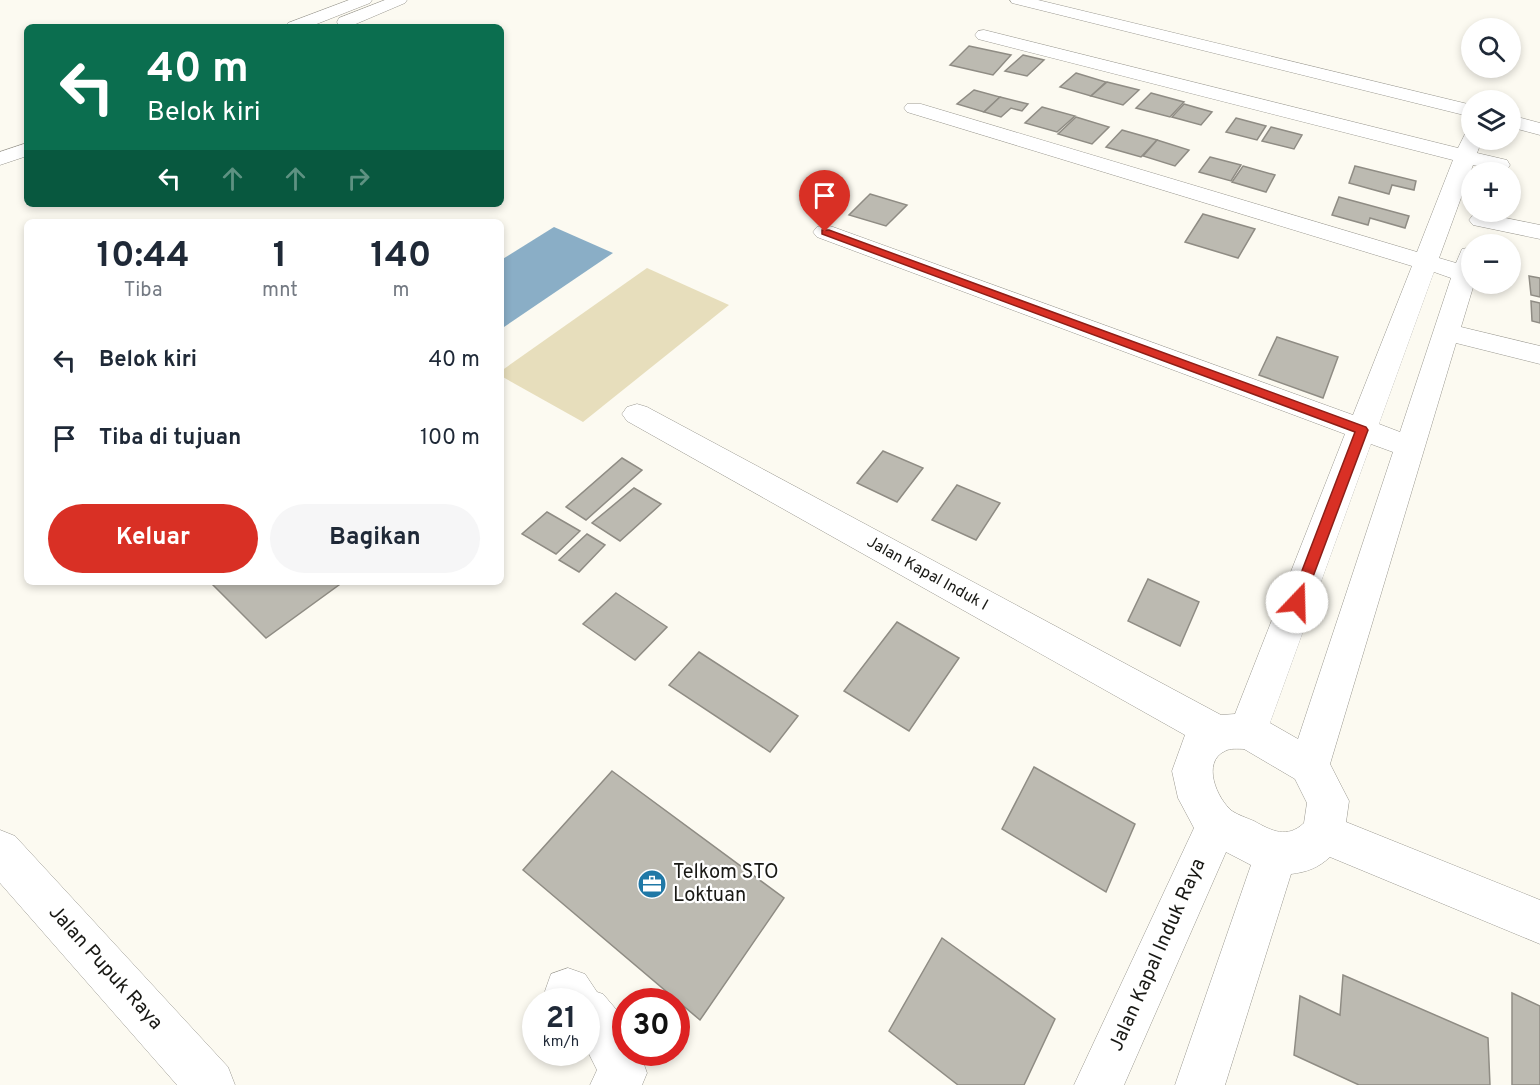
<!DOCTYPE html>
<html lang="id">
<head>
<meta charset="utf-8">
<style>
	:root { --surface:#fff; --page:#f6f6f7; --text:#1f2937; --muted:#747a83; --accent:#d93025 }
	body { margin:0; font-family:Overpass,sans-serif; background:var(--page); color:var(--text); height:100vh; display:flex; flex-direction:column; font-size:22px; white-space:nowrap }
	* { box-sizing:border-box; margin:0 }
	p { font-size:20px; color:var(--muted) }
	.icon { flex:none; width:33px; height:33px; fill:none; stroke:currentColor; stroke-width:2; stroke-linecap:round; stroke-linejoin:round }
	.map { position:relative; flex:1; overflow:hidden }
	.side { position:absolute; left:24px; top:219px; width:480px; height:366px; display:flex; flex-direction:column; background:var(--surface); border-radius:9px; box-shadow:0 3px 9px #0003 }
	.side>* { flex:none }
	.top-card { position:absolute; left:24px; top:24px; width:480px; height:183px; border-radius:9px; box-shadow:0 3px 9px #0003; background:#0b6e4f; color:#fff; overflow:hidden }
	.tools { position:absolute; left:1461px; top:18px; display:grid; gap:12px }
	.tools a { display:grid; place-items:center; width:60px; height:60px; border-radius:50%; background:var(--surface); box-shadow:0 3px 9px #0003; font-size:30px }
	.speed { position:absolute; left:522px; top:988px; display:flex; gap:12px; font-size:30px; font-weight:700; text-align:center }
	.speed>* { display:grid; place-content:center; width:78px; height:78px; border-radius:50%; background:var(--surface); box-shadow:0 3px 9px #0003; line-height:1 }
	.speed small { font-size:15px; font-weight:400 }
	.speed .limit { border:9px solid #d22; background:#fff; color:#111 }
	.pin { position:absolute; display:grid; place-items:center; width:51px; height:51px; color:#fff; margin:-62px -26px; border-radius:50% 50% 50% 0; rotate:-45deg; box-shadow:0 0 6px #0007 }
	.pin .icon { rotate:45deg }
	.me { position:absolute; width:66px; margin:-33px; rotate:21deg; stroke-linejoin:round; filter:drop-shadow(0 0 4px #0008) }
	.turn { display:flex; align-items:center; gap:21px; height:126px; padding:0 24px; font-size:27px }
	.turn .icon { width:78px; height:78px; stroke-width:2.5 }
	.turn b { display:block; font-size:42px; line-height:51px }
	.lanes { display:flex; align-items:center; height:57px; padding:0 24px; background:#0003; justify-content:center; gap:30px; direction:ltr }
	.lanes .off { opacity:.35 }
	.eta { display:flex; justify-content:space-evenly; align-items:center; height:102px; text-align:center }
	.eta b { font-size:36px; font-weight:700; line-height:42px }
	.primary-button { display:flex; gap:12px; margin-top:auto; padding:12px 24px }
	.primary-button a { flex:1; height:69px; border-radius:36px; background:var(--accent); color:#fff; font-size:24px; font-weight:700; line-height:69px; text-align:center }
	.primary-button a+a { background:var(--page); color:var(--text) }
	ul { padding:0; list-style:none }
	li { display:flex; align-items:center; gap:18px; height:78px; padding:0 24px }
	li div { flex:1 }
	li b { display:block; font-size:22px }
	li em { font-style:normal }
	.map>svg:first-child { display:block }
</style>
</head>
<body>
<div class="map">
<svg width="1540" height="1085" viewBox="0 0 1540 1085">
	<rect width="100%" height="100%" fill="#fcfaf1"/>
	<polygon fill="#e7debc" points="647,268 729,305 583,422 501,376 501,371"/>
	<polygon fill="#8aaec6" points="554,227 613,253 501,329 501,260"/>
	<g fill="#bcbab1" stroke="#8f8c84" stroke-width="1.5">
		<polygon points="969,46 1011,55 993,75 950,65"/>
		<polygon points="1023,55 1044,60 1027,76 1005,71"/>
		<polygon points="1076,73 1106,82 1091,96 1060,87"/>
		<polygon points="1107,82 1139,90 1123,105 1091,96"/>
		<polygon points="974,90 1000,97 984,112 957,104"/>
		<polygon points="1151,93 1184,102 1170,117 1136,108"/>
		<polygon points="1000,97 1028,104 1022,111 1011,108 1001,117 984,112"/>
		<polygon points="1184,104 1212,112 1201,125 1172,117"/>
		<polygon points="1042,107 1075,116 1057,132 1025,123"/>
		<polygon points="1076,117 1109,127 1092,144 1058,134"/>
		<polygon points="1236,118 1266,126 1257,140 1226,132"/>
		<polygon points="1271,127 1302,135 1294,149 1262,141"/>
		<polygon points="1122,130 1157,140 1141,157 1106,147"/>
		<polygon points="1157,140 1189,150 1175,166 1143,156"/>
		<polygon points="1210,157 1241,165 1231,181 1199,172"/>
		<polygon points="1243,166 1275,175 1266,192 1232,182"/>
		<polygon points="1355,166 1416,181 1414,190 1392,185 1389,194 1349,183"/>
		<polygon points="870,194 907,205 886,226 849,215"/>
		<polygon points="1339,197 1409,216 1405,228 1370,218 1368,225 1332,215"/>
		<polygon points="1203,214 1255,229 1238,258 1185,242"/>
		<polygon points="1529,276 1540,278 1540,297 1531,295"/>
		<polygon points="1531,301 1540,303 1540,323 1532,321"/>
		<polygon points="1277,337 1338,357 1323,398 1259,375"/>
		<polygon points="883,451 923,468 897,502 857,483"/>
		<polygon points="622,458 642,470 586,520 566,507"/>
		<polygon points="957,485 1000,503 976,540 932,520"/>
		<polygon points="634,488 661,504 620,541 592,523"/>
		<polygon points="547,512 580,531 556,554 522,534"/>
		<polygon points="587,534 605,545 579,572 559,560"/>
		<polygon points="1148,579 1199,602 1180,646 1128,621"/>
		<polygon points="210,582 343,582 266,638"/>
		<polygon points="616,593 667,627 635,660 583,624"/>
		<polygon points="897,622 959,658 909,731 844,691"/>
		<polygon points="699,652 798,716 770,752 669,685"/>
		<polygon points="1034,767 1135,824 1106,892 1002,829"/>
		<polygon points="612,771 784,898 700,1020 523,870"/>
		<polygon points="942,938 1055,1019 1024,1085 958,1085 889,1031"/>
		<polygon points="1343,975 1488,1038 1490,1085 1359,1085 1294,1055 1300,996 1340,1015"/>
		<polygon points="1512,993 1540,1006 1540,1085 1512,1085"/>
	</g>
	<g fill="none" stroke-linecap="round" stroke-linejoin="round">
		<g stroke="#9a9890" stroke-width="1">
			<g id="minor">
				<polygon points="349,0 372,0 370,3 309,27 285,27 288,23"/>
				<polygon points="385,0 407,0 405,3 351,26 339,26 337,22 339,18"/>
				<polygon points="1010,0 1038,0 1472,105 1472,117 1012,3"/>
				<path d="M984 30 1458 148 1465 134 1472 132V140H1482L1477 153 1507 160 1510 165 1507 170 1499 171 1473 165 1439 258 1456 263 1462 249 1472 247V284H1474L1461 327 1540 346V364L1456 343 1330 764 1349 801 1346 822 1540 900V944L1330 857C1318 868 1307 872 1291 874L1225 1085H1175L1251 865 1226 852 1124 1085H1074L1194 828 1178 798 1172 771 1185 735 627 421 622 414 627 407 637 404 647 407 1221 715 1235 714 1345 434 817 237 813 232 817 227 825 225 833 227 1353 415 1412 266 907 112 904 108 907 104H921L1417 252 1453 160 978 39 975 35 978 31ZM1434 272 1451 278 1400 432 1379 424ZM1371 444 1393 452 1298 739 1270 723ZM1244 749 1295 779 1307 803 1304 823C1287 839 1272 831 1254 821 1247 818 1238 815 1232 811 1217 799 1201 762 1225 751 1230 748 1238 749 1244 749Z"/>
				<polygon points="1510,115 1540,123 1540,135 1510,127"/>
				<polygon points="27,143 27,156 0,165 0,152"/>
				<polygon points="1481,213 1540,225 1540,239 1473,225 1469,220 1473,215"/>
				<polygon points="0,830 15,836 228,1067 235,1085 177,1085 0,883"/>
				<polygon points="568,968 585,974 597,992 603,994 626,1021 626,1053 640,1053 647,1073 642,1085 590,1085 597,1070 586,1048 586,1002 549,1002 545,991 551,974"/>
			</g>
		</g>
		<use href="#minor" fill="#fff" fill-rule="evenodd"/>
	</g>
	<polygon fill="#d93025" stroke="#8d1f18" stroke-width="1.5" points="822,230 829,230 1366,427 1368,430 1302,606 1292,606 1290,602 1355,432 822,234"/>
	<defs>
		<g id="office-disc" transform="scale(1.5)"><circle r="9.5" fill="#1f78a6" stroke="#fff"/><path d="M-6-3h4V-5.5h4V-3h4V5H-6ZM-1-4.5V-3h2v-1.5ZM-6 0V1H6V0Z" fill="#fff"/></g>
	</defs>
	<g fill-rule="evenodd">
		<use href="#office-disc" x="652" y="884"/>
	</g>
	<g text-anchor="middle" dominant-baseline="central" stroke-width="4.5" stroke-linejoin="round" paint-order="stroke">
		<g font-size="16" fill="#191915" stroke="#fff">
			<text transform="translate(927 574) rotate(29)">Jalan Kapal Induk I</text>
		</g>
		<g font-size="20" fill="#191915" stroke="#fff" text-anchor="start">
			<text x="673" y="873">Telkom STO<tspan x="673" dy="23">Loktuan</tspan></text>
		</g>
		<g font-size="20" fill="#191915" stroke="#fff">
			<text transform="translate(1158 955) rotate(-66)">Jalan Kapal Induk Raya</text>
			<text transform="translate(105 968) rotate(48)">Jalan Pupuk Raya</text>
		</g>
	</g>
</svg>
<div class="tools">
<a><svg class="icon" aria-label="search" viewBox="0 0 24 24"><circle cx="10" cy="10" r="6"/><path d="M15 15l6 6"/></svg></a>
<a><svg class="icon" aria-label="layers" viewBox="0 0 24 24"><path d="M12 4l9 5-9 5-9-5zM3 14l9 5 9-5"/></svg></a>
<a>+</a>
<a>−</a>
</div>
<div class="speed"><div>21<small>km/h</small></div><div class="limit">30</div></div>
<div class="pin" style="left:825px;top:232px;background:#d93025"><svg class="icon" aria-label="arrive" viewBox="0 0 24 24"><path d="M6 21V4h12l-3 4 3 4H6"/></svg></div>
<svg class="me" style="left:1297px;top:602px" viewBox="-20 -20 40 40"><circle r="19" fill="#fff"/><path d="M0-13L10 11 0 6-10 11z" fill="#d93025"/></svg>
<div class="top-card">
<div class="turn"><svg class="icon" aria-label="left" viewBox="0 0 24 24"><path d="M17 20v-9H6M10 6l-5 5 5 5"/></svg><div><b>40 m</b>Belok kiri</div></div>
<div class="lanes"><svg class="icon" aria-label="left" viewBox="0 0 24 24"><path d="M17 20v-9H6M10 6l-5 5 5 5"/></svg><svg class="icon off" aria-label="ahead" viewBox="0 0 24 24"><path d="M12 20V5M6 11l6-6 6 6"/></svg><svg class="icon off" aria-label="ahead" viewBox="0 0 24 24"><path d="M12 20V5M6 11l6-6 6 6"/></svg><svg class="icon off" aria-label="right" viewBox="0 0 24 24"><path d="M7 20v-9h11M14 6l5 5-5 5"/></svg></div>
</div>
<section class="side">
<div class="eta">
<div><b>10:44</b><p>Tiba</p></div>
<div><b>1</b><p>mnt</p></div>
<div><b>140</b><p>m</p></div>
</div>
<ul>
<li><svg class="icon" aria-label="left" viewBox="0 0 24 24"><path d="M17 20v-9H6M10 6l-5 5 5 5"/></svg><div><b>Belok kiri</b></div><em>40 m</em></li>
<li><svg class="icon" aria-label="arrive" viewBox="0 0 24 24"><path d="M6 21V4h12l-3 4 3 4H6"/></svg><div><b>Tiba di tujuan</b></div><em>100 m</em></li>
</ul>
<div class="primary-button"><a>Keluar</a><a>Bagikan</a></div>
</section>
</div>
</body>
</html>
